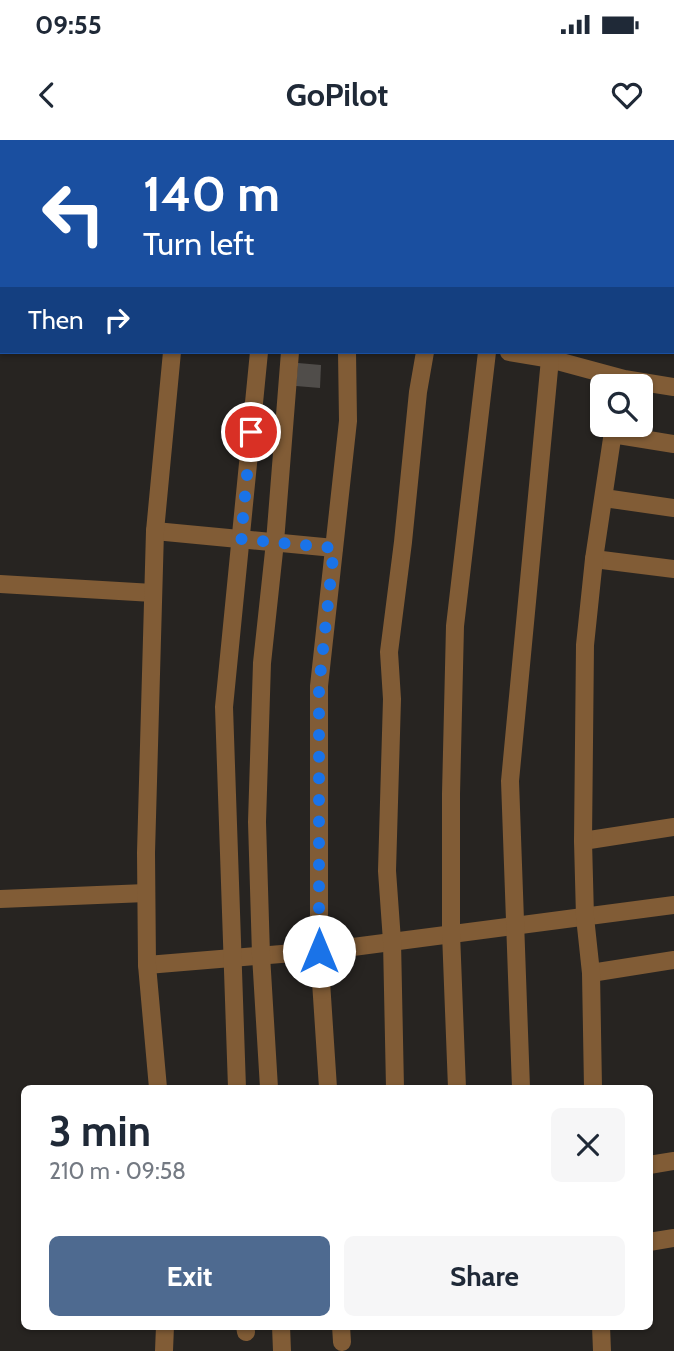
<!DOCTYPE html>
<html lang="en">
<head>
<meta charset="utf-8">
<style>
	:root { --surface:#fff; --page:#f6f6f7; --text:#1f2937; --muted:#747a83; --accent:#4e6a90 }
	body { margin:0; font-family:Cabin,sans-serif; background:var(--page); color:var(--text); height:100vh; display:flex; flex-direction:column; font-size:26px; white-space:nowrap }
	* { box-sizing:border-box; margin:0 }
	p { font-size:23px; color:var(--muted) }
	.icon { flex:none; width:38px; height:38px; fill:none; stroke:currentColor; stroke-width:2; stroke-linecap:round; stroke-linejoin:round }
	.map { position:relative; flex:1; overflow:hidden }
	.panel { position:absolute; left:21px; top:945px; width:632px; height:245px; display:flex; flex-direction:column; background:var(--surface); border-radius:10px; box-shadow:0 2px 5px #0004 }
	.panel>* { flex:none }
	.top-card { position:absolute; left:0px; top:0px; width:676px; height:214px; box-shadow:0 2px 5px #0004; background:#1a4fa0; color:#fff; overflow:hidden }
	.fabs { position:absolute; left:590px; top:234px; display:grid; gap:14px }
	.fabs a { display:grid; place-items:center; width:63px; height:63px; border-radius:10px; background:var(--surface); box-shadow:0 2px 5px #0004; font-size:35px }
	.pin { position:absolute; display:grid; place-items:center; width:60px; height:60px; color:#fff; margin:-30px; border:4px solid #fff; border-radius:50%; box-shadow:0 2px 7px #0007 }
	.me { position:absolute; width:77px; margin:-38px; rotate:0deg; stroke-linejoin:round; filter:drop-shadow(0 0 5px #0008) }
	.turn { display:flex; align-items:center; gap:24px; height:147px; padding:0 28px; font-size:32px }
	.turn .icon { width:91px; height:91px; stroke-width:2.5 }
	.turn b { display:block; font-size:49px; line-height:60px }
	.then { display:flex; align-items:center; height:66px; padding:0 28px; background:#0003; gap:14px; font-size:26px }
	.round { display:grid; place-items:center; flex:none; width:74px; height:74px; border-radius:10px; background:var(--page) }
	.overview { display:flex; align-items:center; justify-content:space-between; height:119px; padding:0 28px }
	h1 { font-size:42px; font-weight:700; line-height:52px }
	.primary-button { display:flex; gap:14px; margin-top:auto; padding:14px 28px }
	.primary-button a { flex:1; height:80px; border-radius:10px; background:var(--accent); color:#fff; font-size:28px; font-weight:700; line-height:80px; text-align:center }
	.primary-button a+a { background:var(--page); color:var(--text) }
	.status { display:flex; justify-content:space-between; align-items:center; height:49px; padding:0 35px; background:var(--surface); direction:ltr }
	.status svg { height:19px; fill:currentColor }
	header { display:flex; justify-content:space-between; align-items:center; height:91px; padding:0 28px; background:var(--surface); font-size:32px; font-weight:700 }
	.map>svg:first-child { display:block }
</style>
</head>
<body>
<div class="status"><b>09:55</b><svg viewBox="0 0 49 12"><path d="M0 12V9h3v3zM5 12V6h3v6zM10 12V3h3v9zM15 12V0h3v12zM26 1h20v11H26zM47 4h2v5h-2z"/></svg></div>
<header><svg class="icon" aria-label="back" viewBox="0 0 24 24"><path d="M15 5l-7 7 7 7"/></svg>GoPilot<svg class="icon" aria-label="heart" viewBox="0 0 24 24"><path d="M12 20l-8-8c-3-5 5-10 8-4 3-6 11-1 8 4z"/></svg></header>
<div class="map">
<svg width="674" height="1211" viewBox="0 0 674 1211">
	<rect width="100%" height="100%" fill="#272421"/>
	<polygon fill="#504d4a" points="298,223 321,225 320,248 296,246"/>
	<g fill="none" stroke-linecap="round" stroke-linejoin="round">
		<g stroke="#815c36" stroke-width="18">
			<polyline points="39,2 39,0"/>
			<polyline points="187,2 187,0"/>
			<polyline points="366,2 366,0"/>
			<polyline points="0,24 2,24"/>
			<polyline points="0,156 2,156"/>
			<polyline points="509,212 550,219 624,239 674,247"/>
			<polyline points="612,294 674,304"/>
			<polyline points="604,358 674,368"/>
			<polyline points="155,391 334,408"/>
			<polyline points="594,419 674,429"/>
			<polyline points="0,444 153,453"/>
			<polyline points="583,701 674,687"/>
			<polyline points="0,759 146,753"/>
			<polyline points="147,825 330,810 674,765"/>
			<polyline points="591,833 674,820"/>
			<polyline points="158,948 147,825 146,713 155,391 172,212"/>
			<polyline points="237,948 224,567 259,212"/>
			<polyline points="269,948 261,815 257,682 262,523 275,402 290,212"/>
			<polyline points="328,948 319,811 319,546 348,281 347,212"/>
			<polyline points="395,948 392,801 387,731 392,559 389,512 403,402 418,252 425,212"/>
			<polyline points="457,948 451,793 451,654 455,486 487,212"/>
			<polyline points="521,948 510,641 550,219"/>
			<polyline points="593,948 591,833 585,777 583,701 585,505 594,419 614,285"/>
			<polyline points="649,1025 674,1021"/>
			<polyline points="649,1102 674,1098"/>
			<polyline points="245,1186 246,1192"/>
			<polyline points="281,1186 282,1211"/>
			<polyline points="341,1186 342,1202"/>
			<polyline points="601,1186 602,1211"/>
			<polyline points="164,1211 165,1186"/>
		</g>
	</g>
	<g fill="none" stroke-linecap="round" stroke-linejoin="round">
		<polyline stroke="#1a73e8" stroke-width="12" stroke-dasharray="0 21.6" points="251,292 241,399 334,408 319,546 319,811"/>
	</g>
</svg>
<div class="fabs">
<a><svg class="icon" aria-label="search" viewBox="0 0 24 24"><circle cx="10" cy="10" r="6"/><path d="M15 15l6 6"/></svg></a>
</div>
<div class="pin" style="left:251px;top:292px;background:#d93025"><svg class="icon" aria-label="arrive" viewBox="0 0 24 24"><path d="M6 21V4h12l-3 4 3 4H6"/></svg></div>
<svg class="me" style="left:319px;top:811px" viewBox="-20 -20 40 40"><circle r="19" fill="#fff"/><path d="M0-13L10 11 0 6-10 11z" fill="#1a73e8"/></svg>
<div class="top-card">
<div class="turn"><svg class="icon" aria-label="left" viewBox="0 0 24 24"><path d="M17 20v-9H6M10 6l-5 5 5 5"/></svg><div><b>140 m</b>Turn left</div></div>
<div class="then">Then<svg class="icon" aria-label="right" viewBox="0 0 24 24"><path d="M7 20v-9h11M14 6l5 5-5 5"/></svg></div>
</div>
<section class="panel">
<div class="overview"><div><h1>3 min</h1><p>210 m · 09:58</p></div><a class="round"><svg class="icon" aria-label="close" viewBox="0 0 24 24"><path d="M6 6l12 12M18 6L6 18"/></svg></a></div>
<div class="primary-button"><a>Exit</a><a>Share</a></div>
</section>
</div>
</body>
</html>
